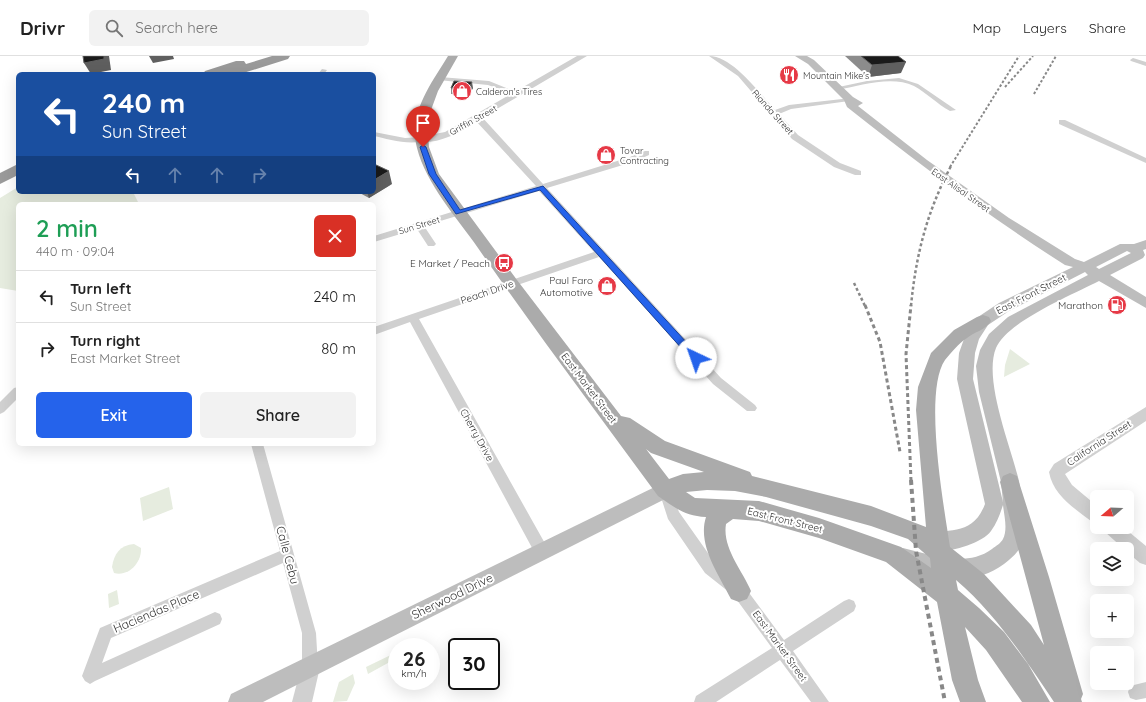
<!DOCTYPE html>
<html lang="en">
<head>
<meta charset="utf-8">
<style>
	:root { --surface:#fff; --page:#f2f2f2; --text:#222; --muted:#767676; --line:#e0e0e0; --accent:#2563eb }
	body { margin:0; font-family:Quicksand,sans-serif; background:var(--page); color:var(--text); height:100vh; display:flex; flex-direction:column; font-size:15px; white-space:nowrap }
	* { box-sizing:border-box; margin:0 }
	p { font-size:13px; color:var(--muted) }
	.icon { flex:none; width:22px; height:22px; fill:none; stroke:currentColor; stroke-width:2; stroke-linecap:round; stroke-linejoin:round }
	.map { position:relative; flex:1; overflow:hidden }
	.drawer { position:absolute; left:16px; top:146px; width:360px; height:244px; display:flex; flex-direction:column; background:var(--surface); border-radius:6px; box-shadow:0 4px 16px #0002 }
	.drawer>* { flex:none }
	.top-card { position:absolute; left:16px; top:16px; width:360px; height:122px; border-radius:6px; box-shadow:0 4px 16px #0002; background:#1a4fa0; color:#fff; overflow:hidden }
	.needle { width:26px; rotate:251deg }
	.buttons { position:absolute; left:1090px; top:434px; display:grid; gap:8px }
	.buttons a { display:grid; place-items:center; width:44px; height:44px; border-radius:6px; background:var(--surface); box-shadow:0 4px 16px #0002; font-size:20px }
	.speed { position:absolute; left:388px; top:582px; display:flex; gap:8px; font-size:20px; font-weight:700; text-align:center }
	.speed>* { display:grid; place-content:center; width:52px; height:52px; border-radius:50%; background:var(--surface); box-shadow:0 4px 16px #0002; line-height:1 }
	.speed small { font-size:10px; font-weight:400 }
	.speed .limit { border:2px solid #111; border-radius:6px; background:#fff; color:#111 }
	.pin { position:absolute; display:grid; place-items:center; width:34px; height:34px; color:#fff; margin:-41px -17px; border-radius:50% 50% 50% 0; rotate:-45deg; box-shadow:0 0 4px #0007 }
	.pin .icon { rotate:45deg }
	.me { position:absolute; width:44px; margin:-22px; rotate:318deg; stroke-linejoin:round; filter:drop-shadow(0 0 3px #0008) }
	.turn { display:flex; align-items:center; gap:14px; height:84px; padding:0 20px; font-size:18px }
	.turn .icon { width:52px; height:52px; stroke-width:2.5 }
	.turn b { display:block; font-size:28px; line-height:34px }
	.lanes { display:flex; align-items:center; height:38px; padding:0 20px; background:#0003; justify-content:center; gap:20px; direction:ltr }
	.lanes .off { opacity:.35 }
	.round { display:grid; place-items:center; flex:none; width:42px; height:42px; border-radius:6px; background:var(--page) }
	.headline { display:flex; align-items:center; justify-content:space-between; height:68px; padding:0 20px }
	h1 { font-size:24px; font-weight:600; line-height:30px; color:#1e9e55 }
	.button { display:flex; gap:8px; margin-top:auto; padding:8px 20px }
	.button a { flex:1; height:46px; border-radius:6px; background:var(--accent); color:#fff; font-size:16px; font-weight:600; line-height:46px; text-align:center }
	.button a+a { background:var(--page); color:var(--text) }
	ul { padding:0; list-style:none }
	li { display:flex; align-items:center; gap:12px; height:52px; padding:0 20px; border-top:1px solid var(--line) }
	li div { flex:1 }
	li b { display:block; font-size:15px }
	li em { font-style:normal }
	header { display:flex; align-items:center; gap:24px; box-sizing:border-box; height:56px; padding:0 20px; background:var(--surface); border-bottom:1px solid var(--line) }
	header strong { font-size:19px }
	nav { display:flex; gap:22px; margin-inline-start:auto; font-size:14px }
	.search { width:280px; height:36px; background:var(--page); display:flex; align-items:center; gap:10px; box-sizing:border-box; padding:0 14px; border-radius:6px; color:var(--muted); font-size:15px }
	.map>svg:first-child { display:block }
</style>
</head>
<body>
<header>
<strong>Drivr</strong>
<div class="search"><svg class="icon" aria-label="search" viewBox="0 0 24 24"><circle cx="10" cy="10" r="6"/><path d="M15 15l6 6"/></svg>Search here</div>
<nav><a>Map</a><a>Layers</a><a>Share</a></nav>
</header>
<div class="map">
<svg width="1146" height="646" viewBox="0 0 1146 646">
	<rect width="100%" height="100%" fill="#fff"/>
	<g fill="#e6ecdf">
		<polygon points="18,131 18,136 133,136 139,148 18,148 18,235 0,232 0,142"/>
		<polygon points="1010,293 1030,308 1004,321 1005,309"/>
		<polygon points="169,431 173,453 143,465 140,442"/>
		<path d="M134 488 141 492C142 506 129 521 114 517L112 511C114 498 120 489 134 488Z"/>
		<polygon points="117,534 119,548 109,552 108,538"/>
		<polygon points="397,596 397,602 368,618 366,611"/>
		<polygon points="353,618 355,627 347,645 333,646 339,626"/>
	</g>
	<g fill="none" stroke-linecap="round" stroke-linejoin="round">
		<g fill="#d0d0d0" fill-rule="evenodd">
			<path d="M709 0C733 0 760 38 775 54L789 49 851 42 852 43 849 45 791 53 779 58 798 79 840 107 861 115V119H855L834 111 792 83 738 20Z"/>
			<polygon points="1133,2 1146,6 1146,10 1131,5 1130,4"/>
			<polygon points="322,13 327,14 324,18 318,18"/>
			<polygon points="440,21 489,25 521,38 516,39 488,29 438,24 438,22"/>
			<path d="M899 22 918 28 956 54 950 55C937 48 927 37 914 30 891 19 860 30 837 34L834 32 867 25Z"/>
			<polygon points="475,60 481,60 543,128 630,101 643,95 649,95 649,99 636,105 547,132 721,322 755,349 757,352 755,355 747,355 713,328 599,201 419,263 547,491 549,496 547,501 542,502 537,501 410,266 374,279 374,271 594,196 539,135 424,170 436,188 434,190 428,190 417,173 374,186 374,180 536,130 475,64"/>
			<polygon points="1059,64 1065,64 1146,102 1146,107 1059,68"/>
			<path d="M374 76 405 82 422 81 426 83C415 91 387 83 374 80Z"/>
			<polygon points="18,331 18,342 4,356 0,358 0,346 14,332"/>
			<polygon points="251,388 263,388 316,577 318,611 315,616 310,619 305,616 302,611 302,577 283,507 111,582 102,607 215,556 220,558 222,563 220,568 95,625 90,628 85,625 82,620 100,572 280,495"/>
			<polygon points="665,429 669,431 679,456 715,507 744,530 784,584 844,545 849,543 854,545 856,550 854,555 793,595 829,646 811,646 780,604 716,646 694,646 696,640 772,592 734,540 705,517 668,463 659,435 661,431"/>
			<polygon points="1146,626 1146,642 1136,644 1130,642 1128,636 1130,630"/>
		</g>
		<g fill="#d0d0d0" fill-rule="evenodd">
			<path d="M577 0H587L451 80C443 83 425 90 417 83L419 81 445 76Z"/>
			<path d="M1146 351V365L1065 418 1072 429 1097 450V468L1091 465C1074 452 1053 439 1049 416L1054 408Z"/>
			<polygon points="1103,471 1123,471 1146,490 1146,509 1140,507 1127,496 1127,493 1124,493 1105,476"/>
			<polygon points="310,601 317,604 320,611 312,646 292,646 303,604"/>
		</g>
		<g fill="#bdbdbd" fill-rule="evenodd">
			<path d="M795 0H807L814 4 853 41 863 47 858 50 927 104 1009 162 1075 203 1084 206 1120 188H1134L1146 184V193L1143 194 1145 199 1143 202 1110 219 1146 241V252L1099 225C1072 239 1008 265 996 292 983 324 1011 391 1019 425 1021 434 1021 443 1022 452 1023 463 1026 474 1023 485 1020 495 1012 502 1004 508 972 532 938 520 903 510L896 508 893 501 896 494 903 492C932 499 966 512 992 493 996 490 1001 487 1003 483 1008 473 1004 459 1003 449 1000 458 997 467 991 475 980 490 938 500 921 493L918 487 921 481C948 470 972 482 985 448L957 323 959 297 964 283 978 261 999 247 1073 211 1065 209C988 160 919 108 847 51L844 44 808 8ZM1127 195 1131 197 1099 213 1096 211ZM1085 216 1088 219 1008 261 989 278 980 294 976 310 979 336 1001 426 1003 446 973 323 975 297 979 283 988 269 1009 255Z"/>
			<polygon points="665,426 671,428 674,434 671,440 263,646 228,646 231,638"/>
		</g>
		<path fill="#ababab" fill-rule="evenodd" d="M448 0H458L438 35 427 65 429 91 439 118 517 224 621 360 630 362 665 385 750 416 752 420 871 450 926 471 916 354 918 331 931 297 954 274 977 261 983 259 989 261 991 265C986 274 974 276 967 282 959 287 951 297 945 304 923 336 944 451 950 491L984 518 1031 569 1044 589 1000 426 1003 420 1010 417 1017 420 1049 521 1083 638 1081 643 1082 646H1054C1025 603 996 558 956 524L958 534 979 552 1004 576 1028 608 1050 646H1022L986 594 965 571 978 624 986 646H960L952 624 937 546 886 506 819 482 759 465 733 463 726 468C722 492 742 514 751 535L747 543 739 546 731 543C719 519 697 489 706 461 685 460 675 452 658 440 598 358 536 276 478 192 457 162 426 128 417 92 408 57 431 28 448 0ZM646 393 651 397 704 416 683 418 669 423ZM707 434 735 435 766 441 871 470 908 483 930 502 931 512 901 491 819 462 759 445 695 442 686 436Z"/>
		<g fill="#9a9a9a" fill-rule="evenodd">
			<polygon points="272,0 290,0 288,3 240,18 203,18 205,15 236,5 244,5 246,8"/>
			<polygon points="18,108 18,119 0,128 0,117"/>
		</g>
		<g stroke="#888" stroke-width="2" stroke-dasharray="2.5 2" stroke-linecap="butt">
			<polyline points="1005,31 1033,0"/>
			<polyline points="1034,38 1056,0"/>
			<polyline points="950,111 1019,0"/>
		</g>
		<g stroke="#888" stroke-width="2.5" stroke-dasharray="3 2.5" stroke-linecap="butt">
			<polyline points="854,227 865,250"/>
			<path d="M911 250C916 198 927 156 951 110"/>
		</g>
		<g stroke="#888" stroke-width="3" stroke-dasharray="4 3" stroke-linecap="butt">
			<polyline points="865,249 880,286 900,396"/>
			<polyline points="911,425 906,298 911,249"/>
		</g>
		<polyline stroke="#888" stroke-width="4" stroke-dasharray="5 4" stroke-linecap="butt" points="911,424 916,495 945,646"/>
	</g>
	<g fill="#8c8c8c">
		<polygon points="845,0 898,0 901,17 868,21"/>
		<polygon points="451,32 473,32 469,39 451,38"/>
		<polygon points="392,128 369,142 358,136 374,136"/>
	</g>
	<g fill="#5f5f5f">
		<polygon points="104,0 109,0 111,14 91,18 84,7"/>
		<polygon points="149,0 173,0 174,3 153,7"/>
		<polygon points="906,6 901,17 868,21 872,9"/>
		<polygon points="472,26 473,32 469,39 468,33"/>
		<polygon points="389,115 392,128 369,142 367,136 374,136 374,124"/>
	</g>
	<g fill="#1a1a1a" stroke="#5f5f5f">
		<polygon points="83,0 104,0 104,3 84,7"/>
		<polygon points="861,0 898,0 906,6 872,9"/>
		<polygon points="454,25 472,26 468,33 451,32"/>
		<polygon points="374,108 389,115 374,124"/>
	</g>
	<polygon fill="#2563eb" stroke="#184099" points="423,89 426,91 436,118 460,154 543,130 699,300 699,304 692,304 540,134 456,158 429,118 420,91"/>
	<defs>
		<g id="restaurant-disc" transform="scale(1)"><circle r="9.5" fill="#e63946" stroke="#fff"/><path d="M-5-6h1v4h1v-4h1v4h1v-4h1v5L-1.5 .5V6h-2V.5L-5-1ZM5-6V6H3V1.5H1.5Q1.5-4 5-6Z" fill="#fff"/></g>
		<g id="shop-disc" transform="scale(1)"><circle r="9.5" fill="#e63946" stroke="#fff"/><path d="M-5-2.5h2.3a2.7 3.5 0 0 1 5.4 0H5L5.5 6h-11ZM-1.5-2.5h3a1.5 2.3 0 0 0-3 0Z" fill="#fff"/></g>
		<g id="bus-disc" transform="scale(1)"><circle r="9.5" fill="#e63946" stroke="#fff"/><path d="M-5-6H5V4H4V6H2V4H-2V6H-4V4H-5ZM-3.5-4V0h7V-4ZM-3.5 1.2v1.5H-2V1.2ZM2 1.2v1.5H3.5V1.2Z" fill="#fff"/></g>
		<g id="fuel-disc" transform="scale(1)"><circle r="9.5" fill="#e63946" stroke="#fff"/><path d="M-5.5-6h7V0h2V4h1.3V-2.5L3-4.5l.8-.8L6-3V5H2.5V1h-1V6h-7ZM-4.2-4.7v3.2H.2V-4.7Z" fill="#fff"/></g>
	</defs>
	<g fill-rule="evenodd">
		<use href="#restaurant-disc" x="789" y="19"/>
		<use href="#shop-disc" x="462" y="35"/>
		<use href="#shop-disc" x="606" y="99"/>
		<use href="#bus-disc" x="504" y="207"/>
		<use href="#shop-disc" x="607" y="230"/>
		<use href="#fuel-disc" x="1117" y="249"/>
	</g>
	<g text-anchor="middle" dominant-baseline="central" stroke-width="4" stroke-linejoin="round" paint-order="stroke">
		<g font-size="9" fill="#333" stroke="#fff" text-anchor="start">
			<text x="803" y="19">Mountain Mike's</text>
			<text x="476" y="35">Calderon's Tires</text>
			<text x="620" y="94">Tovar<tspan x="620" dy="10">Contracting</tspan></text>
		</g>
		<g font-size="9" fill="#333" stroke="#fff">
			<text transform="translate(773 56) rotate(48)">Rianda Street</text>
			<text transform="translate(473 64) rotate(-29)">Griffin Street</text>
			<text transform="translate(961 134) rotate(35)">East Alisal Street</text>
			<text transform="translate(419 169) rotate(-17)">Sun Street</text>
		</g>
		<g font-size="10" fill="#333" stroke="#fff" text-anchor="end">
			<text x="490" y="207">E Market / Peach</text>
			<text x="593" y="224">Paul Faro<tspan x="593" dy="12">Automotive</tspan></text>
			<text x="1103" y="249">Marathon</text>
		</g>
		<g font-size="10" fill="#333" stroke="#fff">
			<text transform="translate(487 236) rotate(-19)">Peach Drive</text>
			<text transform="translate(1031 238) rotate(-27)">East Front Street</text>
			<text transform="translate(589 332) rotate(53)">East Market Street</text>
			<text transform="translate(477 379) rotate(61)">Cherry Drive</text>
			<text transform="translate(1099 387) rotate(-33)">California Street</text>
			<text transform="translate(785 464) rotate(14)">East Front Street</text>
			<text transform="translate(780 590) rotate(54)">East Market Street</text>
		</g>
		<g font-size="12" fill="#333" stroke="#fff">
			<text transform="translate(288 499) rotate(75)">Calle Cebu</text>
			<text transform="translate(452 540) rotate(-26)">Sherwood Drive</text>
			<text transform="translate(156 555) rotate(-23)">Haciendas Place</text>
		</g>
	</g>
</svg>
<div class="buttons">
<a><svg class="needle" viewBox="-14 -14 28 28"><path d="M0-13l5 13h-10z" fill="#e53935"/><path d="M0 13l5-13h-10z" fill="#767676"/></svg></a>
<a><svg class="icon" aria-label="layers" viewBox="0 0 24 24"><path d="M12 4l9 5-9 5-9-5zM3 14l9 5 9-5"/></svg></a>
<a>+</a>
<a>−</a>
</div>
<div class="speed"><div>26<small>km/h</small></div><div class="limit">30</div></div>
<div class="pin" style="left:423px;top:91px;background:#d93025"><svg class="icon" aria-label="arrive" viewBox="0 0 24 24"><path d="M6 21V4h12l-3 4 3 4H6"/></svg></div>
<svg class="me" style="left:696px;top:302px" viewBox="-20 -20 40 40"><circle r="19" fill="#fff"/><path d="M0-13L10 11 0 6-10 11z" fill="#2563eb"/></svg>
<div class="top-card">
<div class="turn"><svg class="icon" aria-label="left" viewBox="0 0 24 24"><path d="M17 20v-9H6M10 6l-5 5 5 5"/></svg><div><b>240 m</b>Sun Street</div></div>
<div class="lanes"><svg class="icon" aria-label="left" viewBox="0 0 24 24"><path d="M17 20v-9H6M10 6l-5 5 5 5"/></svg><svg class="icon off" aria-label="ahead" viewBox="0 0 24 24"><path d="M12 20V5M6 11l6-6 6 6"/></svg><svg class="icon off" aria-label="ahead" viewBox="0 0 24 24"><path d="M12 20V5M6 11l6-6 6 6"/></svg><svg class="icon off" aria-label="right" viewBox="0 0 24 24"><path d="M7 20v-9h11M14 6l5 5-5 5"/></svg></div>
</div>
<section class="drawer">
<div class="headline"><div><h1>2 min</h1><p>440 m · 09:04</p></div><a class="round" style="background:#d93025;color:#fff"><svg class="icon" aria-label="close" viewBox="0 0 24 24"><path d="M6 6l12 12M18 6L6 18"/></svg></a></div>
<ul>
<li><svg class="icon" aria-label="left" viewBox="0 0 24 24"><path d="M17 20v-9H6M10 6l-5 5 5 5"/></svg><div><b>Turn left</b><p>Sun Street</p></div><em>240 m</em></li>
<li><svg class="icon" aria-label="right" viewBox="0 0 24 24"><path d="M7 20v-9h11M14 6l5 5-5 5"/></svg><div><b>Turn right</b><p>East Market Street</p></div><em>80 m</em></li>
</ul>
<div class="button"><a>Exit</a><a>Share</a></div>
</section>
</div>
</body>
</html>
